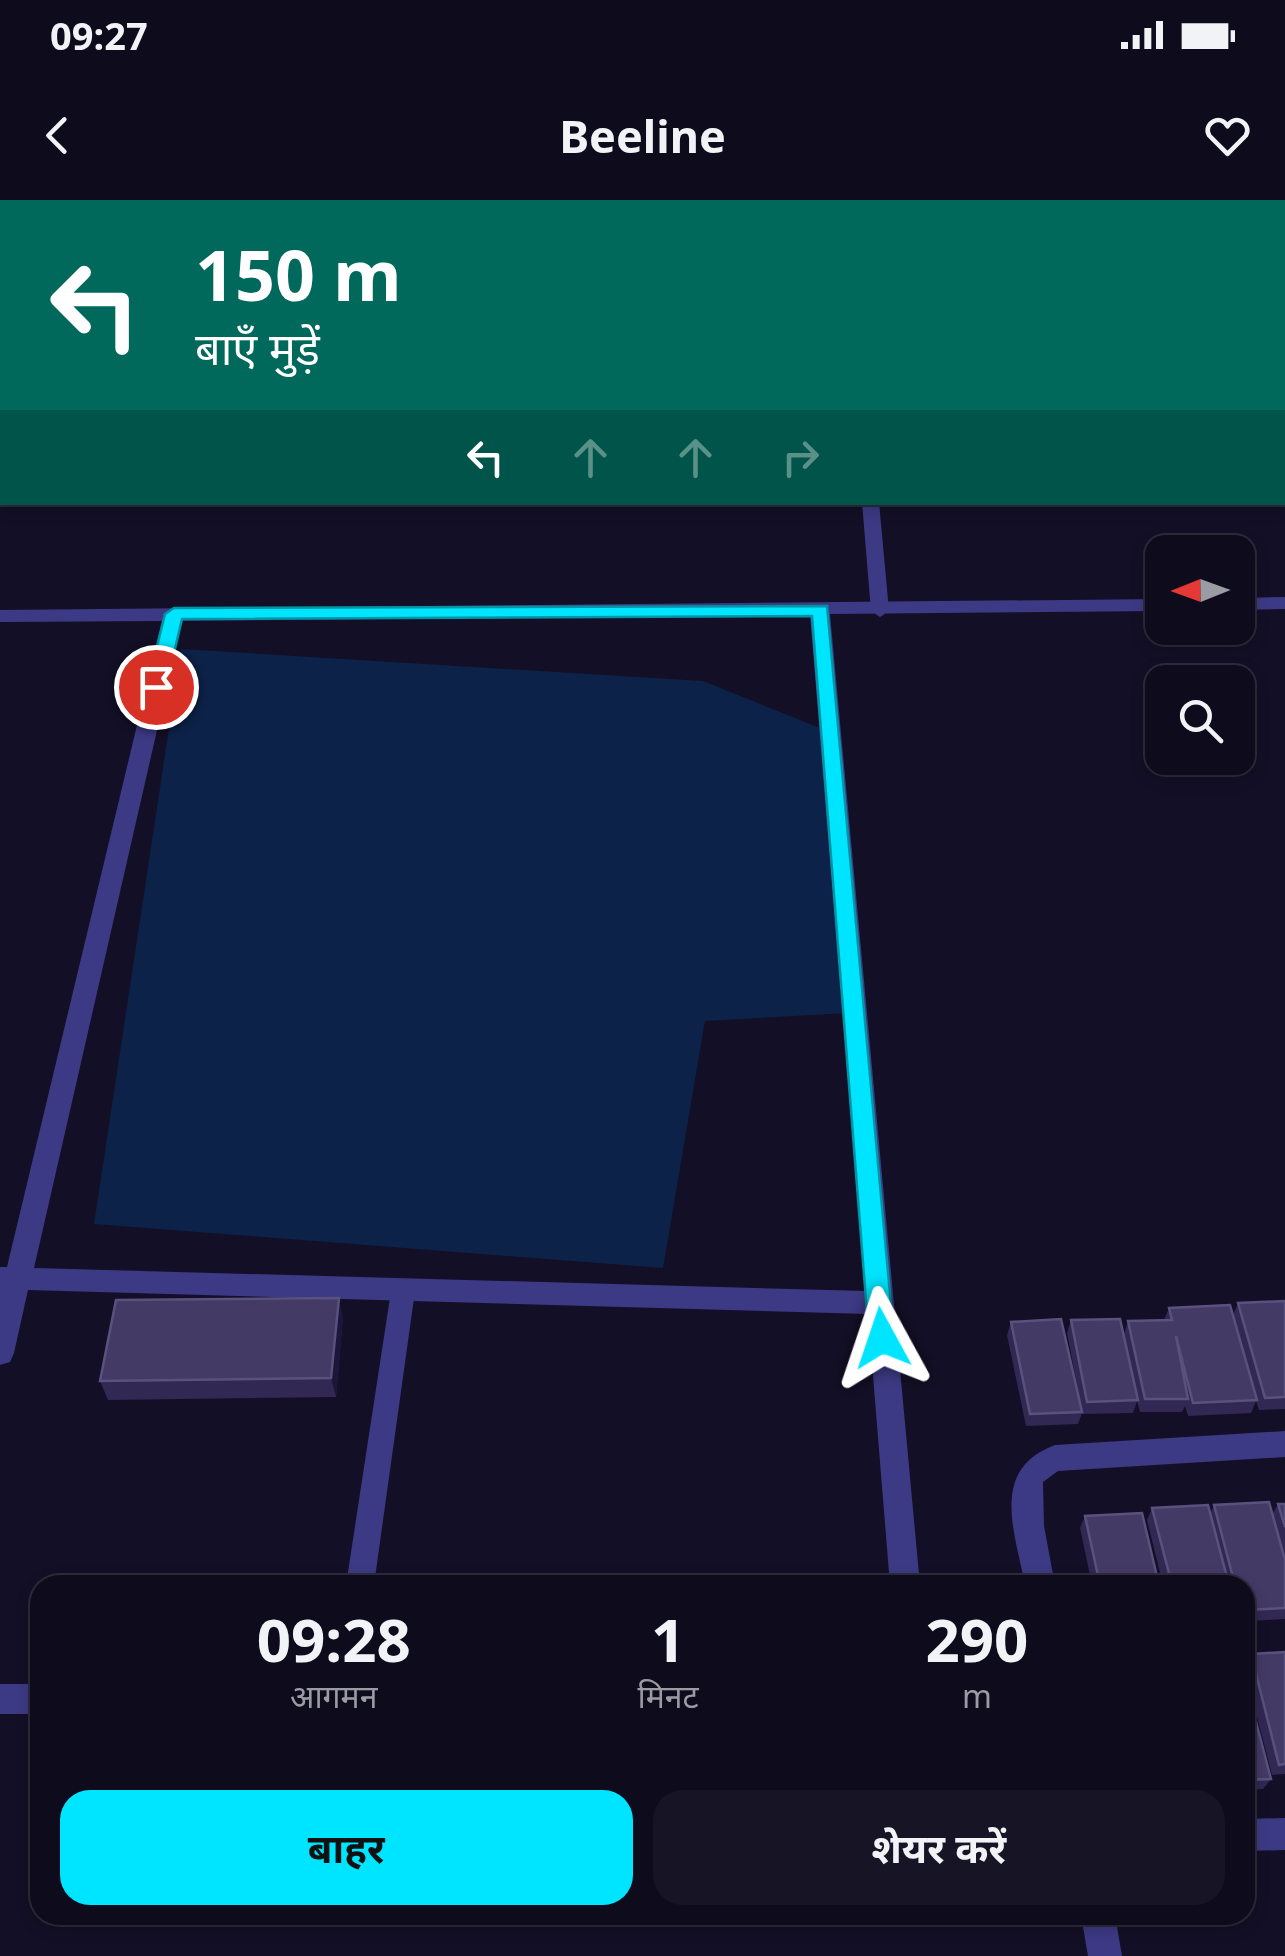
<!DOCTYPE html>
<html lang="hi">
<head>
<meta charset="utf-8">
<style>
	:root { --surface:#0e0b1c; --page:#171425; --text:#f1f3f6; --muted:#9b9ba3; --line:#2e2b3b; --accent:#00e5ff }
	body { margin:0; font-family:"Noto Sans","Noto Sans Devanagari",sans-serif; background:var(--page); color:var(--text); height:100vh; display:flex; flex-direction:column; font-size:38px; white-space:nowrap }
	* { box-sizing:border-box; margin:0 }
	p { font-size:32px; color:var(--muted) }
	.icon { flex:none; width:55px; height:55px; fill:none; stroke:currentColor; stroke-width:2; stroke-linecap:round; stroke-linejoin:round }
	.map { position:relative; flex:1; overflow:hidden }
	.sheet { position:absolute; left:30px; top:1375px; width:1225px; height:350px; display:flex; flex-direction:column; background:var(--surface); border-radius:30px; box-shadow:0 5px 15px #0003,0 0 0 2px var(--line) }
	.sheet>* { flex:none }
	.banner { position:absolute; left:0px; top:0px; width:1285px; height:305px; box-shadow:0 5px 15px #0003,0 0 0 2px var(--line); background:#00695c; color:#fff; overflow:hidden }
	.needle { width:65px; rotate:269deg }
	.tools { position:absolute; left:1145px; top:335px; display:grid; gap:20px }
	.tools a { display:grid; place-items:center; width:110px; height:110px; border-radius:20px; background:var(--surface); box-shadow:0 5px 15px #0003,0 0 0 2px var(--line); font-size:50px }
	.pin { position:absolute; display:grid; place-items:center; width:85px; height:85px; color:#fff; margin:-42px; border:5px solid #fff; border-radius:50%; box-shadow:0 2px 10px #0007 }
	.me { position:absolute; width:110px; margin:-55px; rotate:355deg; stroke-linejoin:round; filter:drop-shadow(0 0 8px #0008) }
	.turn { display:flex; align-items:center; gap:35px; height:210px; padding:0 30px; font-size:45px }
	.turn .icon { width:130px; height:130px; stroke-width:2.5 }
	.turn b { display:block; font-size:70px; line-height:85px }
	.lanes { display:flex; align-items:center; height:95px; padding:0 30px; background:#0003; justify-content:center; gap:50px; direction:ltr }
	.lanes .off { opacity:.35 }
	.eta { display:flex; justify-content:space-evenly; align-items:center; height:170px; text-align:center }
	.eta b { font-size:60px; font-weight:700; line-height:70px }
	.button { display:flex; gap:20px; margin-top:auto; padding:20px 30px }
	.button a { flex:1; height:115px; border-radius:30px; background:var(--accent); color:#111; font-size:40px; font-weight:700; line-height:115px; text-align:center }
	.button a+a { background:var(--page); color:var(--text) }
	.status { display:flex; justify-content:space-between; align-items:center; height:70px; padding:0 50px; background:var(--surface); direction:ltr }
	.status svg { height:28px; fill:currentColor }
	header { display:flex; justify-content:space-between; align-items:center; height:130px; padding:0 30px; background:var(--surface); font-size:45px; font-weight:700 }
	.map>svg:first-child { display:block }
</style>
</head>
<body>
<div class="status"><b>09:27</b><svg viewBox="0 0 49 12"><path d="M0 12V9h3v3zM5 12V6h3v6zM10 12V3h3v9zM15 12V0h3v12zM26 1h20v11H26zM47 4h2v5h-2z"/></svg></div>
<header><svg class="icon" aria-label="back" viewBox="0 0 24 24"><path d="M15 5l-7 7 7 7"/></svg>Beeline<svg class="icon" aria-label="heart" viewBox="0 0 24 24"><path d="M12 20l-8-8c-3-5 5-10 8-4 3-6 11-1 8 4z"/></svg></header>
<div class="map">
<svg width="1285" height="1756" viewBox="0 0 1285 1756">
	<rect width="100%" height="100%" fill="#130f26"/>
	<polygon fill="#0c2248" points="181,449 703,481 820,528 849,813 705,821 663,1068 94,1024"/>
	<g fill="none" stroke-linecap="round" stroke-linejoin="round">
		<g fill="#3d3a85" fill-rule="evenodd">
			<polygon points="862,302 879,302 889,411 880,417 871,411"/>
			<polygon points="403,1081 412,1084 415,1091 374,1385 346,1385 391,1091 394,1084"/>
		</g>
		<g fill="#3d3a85" fill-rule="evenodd">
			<polygon points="1137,0 1153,0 1154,2 1138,2"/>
			<polygon points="1282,287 1285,288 1285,304 1280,302"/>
			<polygon points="1285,397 1285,409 1238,410 1238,398"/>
			<path d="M1162 399V411L830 414 920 1385H890L868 1114 28 1090 14 1153 10 1162 0 1165V1067H7L162 421 0 422V410ZM810 415 866 1091 34 1068 182 421Z"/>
			<path d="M1285 1231V1257L1058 1271 1043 1282 1044 1326 1055 1385H1025C1015 1332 989 1269 1055 1245Z"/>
			<rect x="0" y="1484" width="40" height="30"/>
			<polygon points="1285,1618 1285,1650 1245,1651 1245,1619"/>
			<polygon points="1081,1715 1115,1715 1122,1756 1088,1756"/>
		</g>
	</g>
	<g fill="#312854">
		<polygon points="1274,0 1285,0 1285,26 1282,24 1282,2 1274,2"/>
		<rect x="1282" y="83" width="3" height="42"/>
		<rect x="1282" y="135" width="3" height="40"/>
		<polygon points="1285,1101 1285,1209 1259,1210 1256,1201 1251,1213 1188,1216 1185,1206 1182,1212 1140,1212 1137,1201 1133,1213 1082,1214 1082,1213 1078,1224 1026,1226 1007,1135 1011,1122 1078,1190 1067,1133 1071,1120 1124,1134 1128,1121 1164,1120 1169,1108 1233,1115 1238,1103"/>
		<polygon points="343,1117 336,1197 108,1200 100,1181"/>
		<polygon points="1278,1304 1285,1304 1285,1419 1245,1421 1245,1385 1163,1385 1147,1320 1152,1308 1210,1314 1214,1305 1272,1315"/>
		<polygon points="1085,1316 1159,1385 1092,1385 1080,1328"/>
		<polygon points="1285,1452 1285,1574 1272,1575 1245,1470 1245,1463 1251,1454"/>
		<polygon points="1245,1479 1271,1579 1263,1589 1245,1590"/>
	</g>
	<polygon fill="#1d163a" points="339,1098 343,1117 336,1197 331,1178"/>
	<g fill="#433a66" stroke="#5a527e" stroke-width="2.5">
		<polygon points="278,0 330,0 329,2 277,2"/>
		<polygon points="361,0 415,0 414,2 361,2"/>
		<polygon points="905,0 956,0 957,2 905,2"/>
		<polygon points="1180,0 1257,0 1259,2 1181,2"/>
		<rect x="1282" y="83" width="3" height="28"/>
		<rect x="1282" y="135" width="3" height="26"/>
		<polygon points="339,1098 331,1178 100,1181 116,1100"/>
		<polygon points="1285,1101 1285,1197 1265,1198 1238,1103"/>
		<polygon points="1230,1105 1257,1200 1193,1203 1176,1136 1188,1199 1145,1199 1128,1121 1172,1120 1169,1108"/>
		<polygon points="1061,1119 1082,1212 1030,1214 1011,1122"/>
		<polygon points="1120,1119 1138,1200 1087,1202 1071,1120"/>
		<polygon points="1269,1302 1285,1360 1285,1408 1245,1410 1245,1385 1235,1385 1214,1305"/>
		<polygon points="1278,1304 1285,1304 1285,1327"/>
		<polygon points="1208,1305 1229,1385 1172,1385 1152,1308"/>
		<polygon points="1142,1313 1159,1385 1100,1385 1085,1316"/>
		<polygon points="1285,1452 1285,1564 1279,1565 1251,1454"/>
		<polygon points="1245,1479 1271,1579 1245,1580"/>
	</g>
	<polygon fill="#00e5ff" stroke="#0095a6" stroke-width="2.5" points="827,406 894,1138 882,1149 869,1138 812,416 182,419 166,487 156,493 147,487 165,414 174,408"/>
</svg>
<div class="tools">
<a><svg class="needle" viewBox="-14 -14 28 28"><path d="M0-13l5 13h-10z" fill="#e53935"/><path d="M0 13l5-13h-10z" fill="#9b9ba3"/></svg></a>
<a><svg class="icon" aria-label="search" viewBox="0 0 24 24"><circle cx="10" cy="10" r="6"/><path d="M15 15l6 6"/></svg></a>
</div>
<div class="pin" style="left:156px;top:487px;background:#d93025"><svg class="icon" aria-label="arrive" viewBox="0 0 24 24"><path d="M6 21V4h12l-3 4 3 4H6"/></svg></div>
<svg class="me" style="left:882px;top:1138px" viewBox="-20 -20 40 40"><path d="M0-17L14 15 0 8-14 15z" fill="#00e5ff" stroke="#fff" stroke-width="4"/></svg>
<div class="banner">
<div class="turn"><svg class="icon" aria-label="left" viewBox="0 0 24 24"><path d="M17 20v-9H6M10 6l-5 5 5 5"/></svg><div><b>150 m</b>बाएँ मुड़ें</div></div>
<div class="lanes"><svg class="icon" aria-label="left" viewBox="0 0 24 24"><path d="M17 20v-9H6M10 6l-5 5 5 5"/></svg><svg class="icon off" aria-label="ahead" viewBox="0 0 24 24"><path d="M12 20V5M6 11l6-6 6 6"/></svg><svg class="icon off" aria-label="ahead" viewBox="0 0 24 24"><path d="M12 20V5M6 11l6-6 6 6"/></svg><svg class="icon off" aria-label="right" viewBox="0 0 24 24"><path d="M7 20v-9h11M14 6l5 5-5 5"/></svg></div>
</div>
<section class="sheet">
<div class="eta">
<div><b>09:28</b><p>आगमन</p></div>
<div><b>1</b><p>मिनट</p></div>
<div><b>290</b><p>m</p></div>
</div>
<div class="button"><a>बाहर</a><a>शेयर करें</a></div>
</section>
</div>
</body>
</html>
